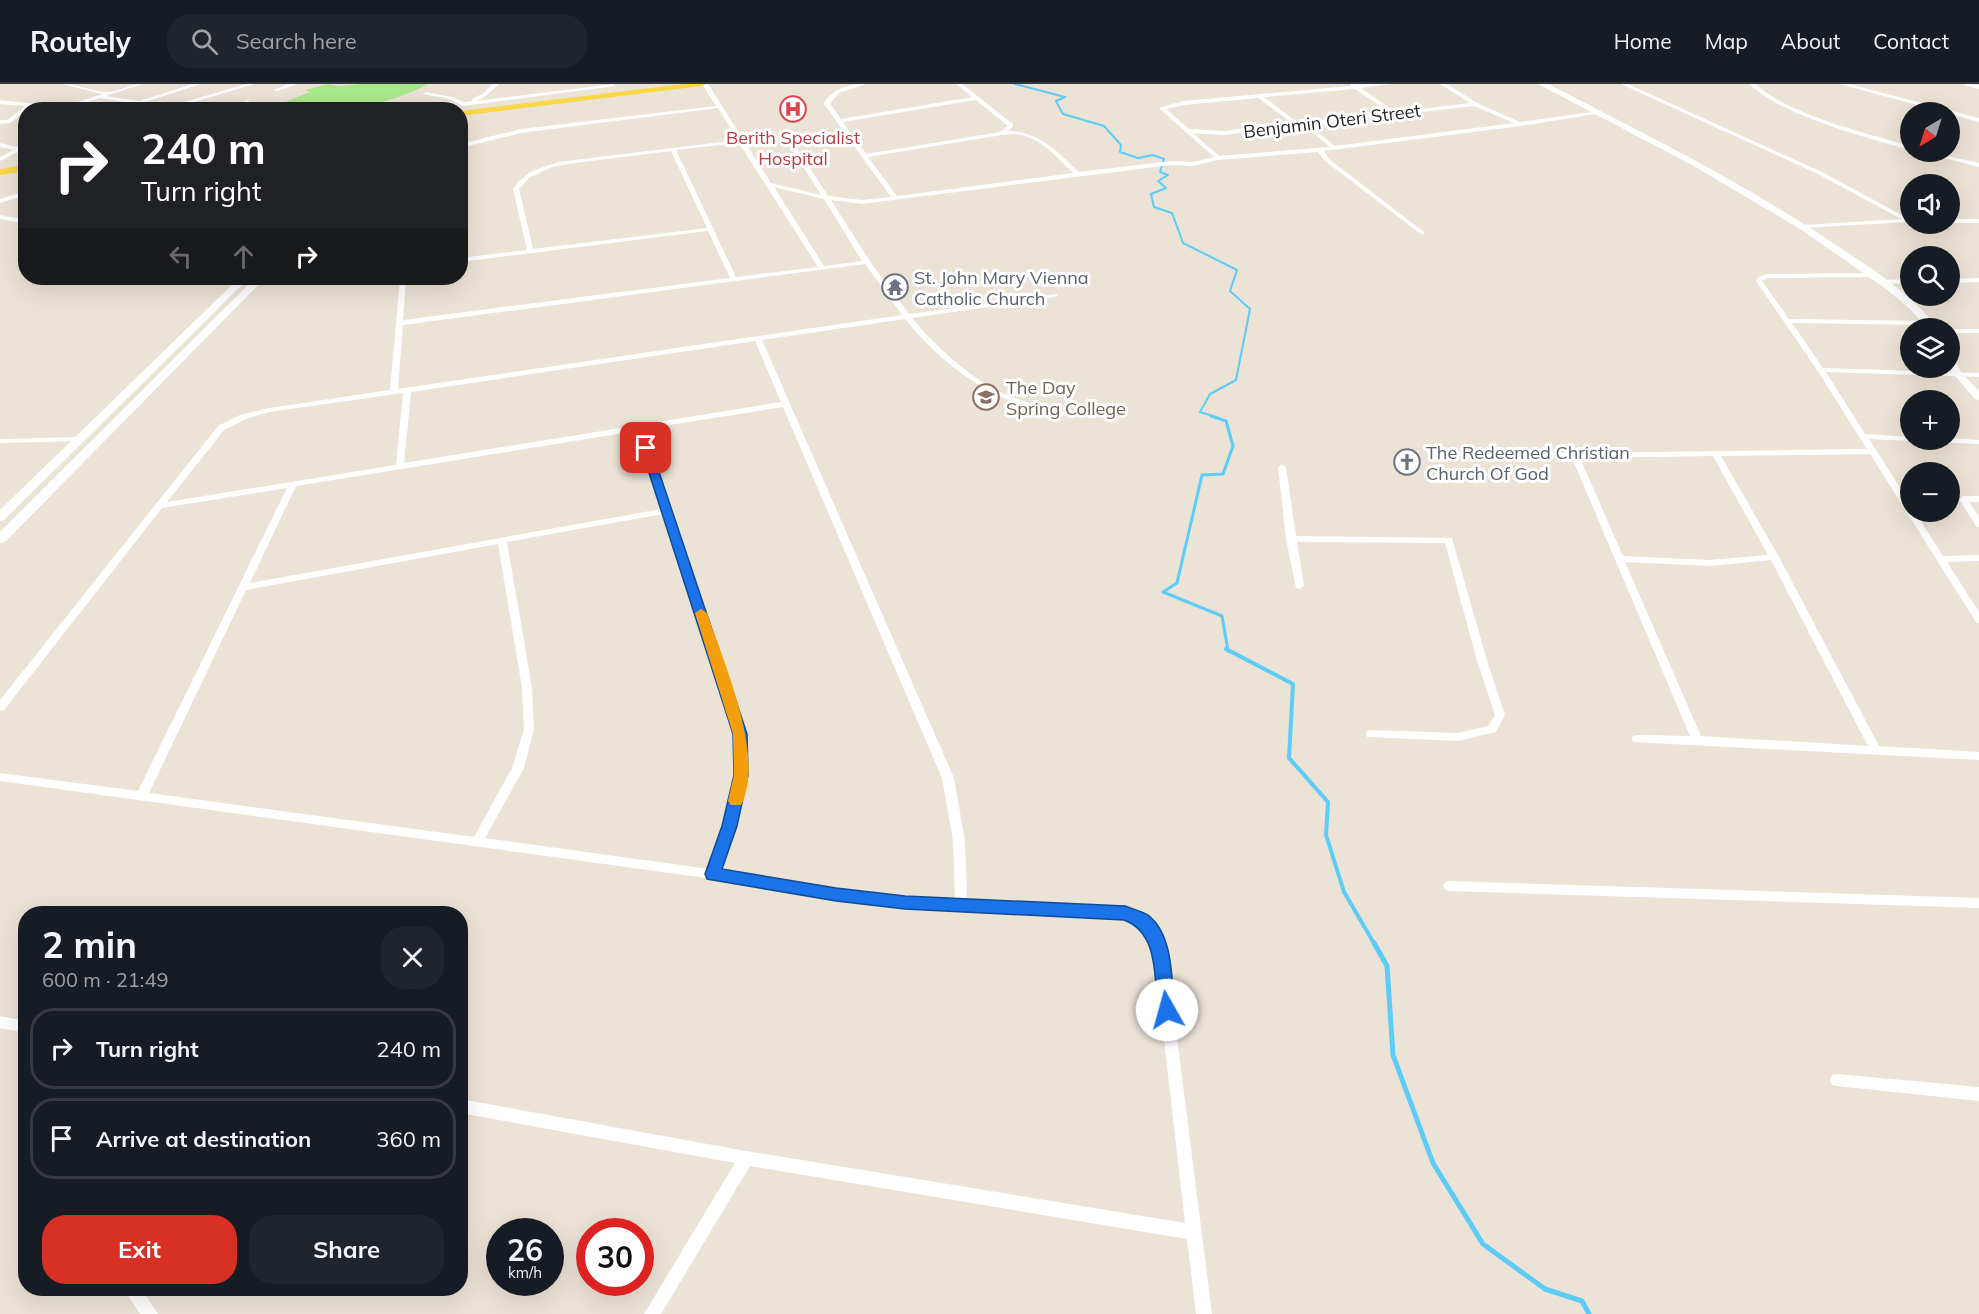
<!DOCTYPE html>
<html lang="en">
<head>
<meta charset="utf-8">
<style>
	:root { --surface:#171b24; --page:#20242c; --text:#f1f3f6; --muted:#9ea1a6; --line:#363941; --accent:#d93025 }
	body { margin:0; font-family:Mulish,sans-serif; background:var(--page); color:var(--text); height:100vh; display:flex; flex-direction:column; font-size:22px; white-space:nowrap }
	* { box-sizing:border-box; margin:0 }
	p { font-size:20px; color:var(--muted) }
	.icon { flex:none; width:33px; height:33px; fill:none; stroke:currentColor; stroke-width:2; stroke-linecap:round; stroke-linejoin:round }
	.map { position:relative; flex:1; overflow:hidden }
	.sheet { position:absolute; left:18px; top:822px; width:450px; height:390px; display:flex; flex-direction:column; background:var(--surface); border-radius:24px; box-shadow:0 6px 24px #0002 }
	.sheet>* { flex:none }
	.banner { position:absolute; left:18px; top:18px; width:450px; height:183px; border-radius:24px; box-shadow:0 6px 24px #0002; background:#202124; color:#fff; overflow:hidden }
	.needle { width:39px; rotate:218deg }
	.tools { position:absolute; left:1900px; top:18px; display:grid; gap:12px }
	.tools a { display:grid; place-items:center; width:60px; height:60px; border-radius:50%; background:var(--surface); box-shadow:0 6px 24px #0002; font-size:30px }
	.speed { position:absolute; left:486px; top:1134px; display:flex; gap:12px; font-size:30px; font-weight:700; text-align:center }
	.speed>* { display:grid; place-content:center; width:78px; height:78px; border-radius:50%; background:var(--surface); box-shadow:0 6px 24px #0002; line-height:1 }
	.speed small { font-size:15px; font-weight:400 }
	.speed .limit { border:9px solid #d22; background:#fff; color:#111 }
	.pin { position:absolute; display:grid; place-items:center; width:51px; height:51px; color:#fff; margin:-26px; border-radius:12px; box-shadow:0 3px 9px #0006 }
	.me { position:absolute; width:66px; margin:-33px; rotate:353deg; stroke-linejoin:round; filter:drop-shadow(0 0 4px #0008) }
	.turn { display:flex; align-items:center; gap:21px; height:126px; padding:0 24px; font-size:27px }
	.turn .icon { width:78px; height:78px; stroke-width:2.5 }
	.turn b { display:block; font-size:42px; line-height:51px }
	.lanes { display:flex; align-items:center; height:57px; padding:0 24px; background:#0003; justify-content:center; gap:30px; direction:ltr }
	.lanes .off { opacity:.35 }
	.round { display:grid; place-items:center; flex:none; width:63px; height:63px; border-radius:24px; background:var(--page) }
	.headline { display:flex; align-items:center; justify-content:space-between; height:102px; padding:0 24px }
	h1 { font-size:36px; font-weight:700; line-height:45px }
	.primary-button { display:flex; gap:12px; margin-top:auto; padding:12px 24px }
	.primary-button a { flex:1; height:69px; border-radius:24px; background:var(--accent); color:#fff; font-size:24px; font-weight:700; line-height:69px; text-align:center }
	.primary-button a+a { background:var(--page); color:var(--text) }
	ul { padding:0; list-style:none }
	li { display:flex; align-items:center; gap:18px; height:81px; margin:0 12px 9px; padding:0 12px; border:3px solid var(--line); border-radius:24px }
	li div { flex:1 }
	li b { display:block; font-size:22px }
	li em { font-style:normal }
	header { display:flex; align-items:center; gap:36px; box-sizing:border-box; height:84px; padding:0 30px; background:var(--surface); border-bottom:2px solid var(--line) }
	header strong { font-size:28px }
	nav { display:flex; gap:33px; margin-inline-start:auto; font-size:21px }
	.search { width:420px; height:54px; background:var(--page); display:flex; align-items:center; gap:15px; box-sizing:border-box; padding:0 21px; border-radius:24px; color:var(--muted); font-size:22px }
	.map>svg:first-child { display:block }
</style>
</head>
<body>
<header>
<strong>Routely</strong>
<div class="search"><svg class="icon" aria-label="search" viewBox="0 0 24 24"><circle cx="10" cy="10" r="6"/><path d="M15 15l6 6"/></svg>Search here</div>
<nav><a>Home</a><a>Map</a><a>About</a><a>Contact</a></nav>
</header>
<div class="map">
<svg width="1979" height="1230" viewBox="0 0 1979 1230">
	<rect width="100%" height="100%" fill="#ebe3d6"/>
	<path fill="#aae88d" d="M328 0 338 2 360 0H428C376 28 325 26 268 25L310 8 305 6Z"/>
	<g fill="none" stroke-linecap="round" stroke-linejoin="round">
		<polyline stroke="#5eccf8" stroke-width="2" points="1015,0 1065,13 1056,17 1063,30 1104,42 1121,61 1120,68 1138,74 1153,71 1164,75 1160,88 1168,91 1158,97 1166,104 1151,110 1154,123 1172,129 1183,159 1237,186 1230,207 1250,225 1236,296 1210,310 1200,328 1216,333"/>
		<polyline stroke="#5eccf8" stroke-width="3" points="1211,332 1226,337 1233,362 1223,390 1202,391 1177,499 1163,508 1222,532 1228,567"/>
		<polyline stroke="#5eccf8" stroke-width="4" points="1226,565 1293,600 1289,674 1328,718 1326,751 1344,808 1375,861"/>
		<polyline stroke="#5eccf8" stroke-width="5" points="1374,859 1387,882 1393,971 1433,1079 1483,1160 1545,1205 1582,1217 1589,1230"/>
		<g fill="#fff" fill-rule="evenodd">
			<path d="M62 0C77 0 97 9 109 8 120 7 130 0 142 0L106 12 139 17 193 0H201L145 18 171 22 246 0H254L178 23 180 26H171L100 14 65 26 31 23 10 39 0 40V36H7L25 22 0 20V16L61 23 103 10Z"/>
			<polygon points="289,0 297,0 278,7 273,6"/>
			<polygon points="493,0 499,0 486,12 476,17 613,0 616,2 463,22 449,15 423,10 426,8 452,13 464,18 473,17 472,15 482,10"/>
			<path d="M702 0H708L771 99 821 111 781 48 784 46 787 48 828 112 862 116 891 113 824 20C832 4 849 0 866 0L839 9 830 20 841 35 972 13 956 0H962L1013 40V43L1008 47C1039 47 1058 68 1079 88L1171 77 1193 78 1214 73 1159 24 1183 17 1351 2V0H1390L1361 4 1395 28 1470 19 1440 0H1447L1477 19 1520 38 1599 27 1602 29 1521 42 1324 67 1329 75 1424 148V150L1422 151 1325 77 1318 68 1218 76 1193 82 1171 81 862 120 831 116 871 179 909 230 1057 210 1058 211 1055 213 912 234C934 261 970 294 1002 309 1022 318 1044 323 1065 328V332C1056 332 1046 328 1038 326 984 312 940 278 905 235L762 256 954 694 965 757 967 816 1125 824C1144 830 1156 841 1165 859L1212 1230H1196L1187 1155 750 1082 661 1230H644L735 1079 460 1029V1015L746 1067 1185 1139 1153 860 1141 844 1127 835 905 823 836 815 713 795 0 697V689L138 707 287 404 162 424 4 626 0 627V616L218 342 240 331 269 324 390 306 400 194H406L403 236 730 194 708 147 460 178V174L527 166 513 105 519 97 532 87 558 78 738 56 718 24 521 49 460 64V60L521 45 716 22ZM1355 5 1389 28 1298 39 1264 13ZM1258 14 1292 39 1223 47 1189 45 1166 25 1183 21ZM976 16 1008 42 1000 48 866 70 843 38ZM1474 22 1514 39 1335 62 1309 41ZM1304 41 1330 63 1219 72 1193 49 1223 51ZM1014 50C1038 51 1057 73 1073 89L897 112 868 73 1002 51ZM739 59 818 183 736 193 676 66ZM671 67 707 144 533 165 519 105 529 94 552 83 575 79ZM774 103 824 115 862 177 824 182ZM865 180 902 231 398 305 403 241ZM755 257 781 318 404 379 411 308ZM403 309 396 381 167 418 224 346 246 335 269 328ZM783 323 942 694 953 757 955 815C876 811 799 799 720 786 737 741 749 698 745 650L671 428 672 426 670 424 644 345ZM636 347 661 425 250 499 296 402ZM663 430 735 650C738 698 726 740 709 785L485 754 524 684 534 646 532 604 507 458ZM498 460 522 604 524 646 512 684 474 753 149 709 246 506Z"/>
			<polygon points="1621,0 1628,0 1822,88 1911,136 1908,138 1802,144 1802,142 1804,141 1901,135 1818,90"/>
			<path d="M1750 0H1756C1784 29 1871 51 1911 62V66C1870 55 1777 30 1750 0Z"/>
			<polygon points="1840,0 1849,0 1979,34 1979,38"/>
			<polygon points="1964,0 1979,1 1979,5 1965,1"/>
			<polygon points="248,16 250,19 234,26 226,26"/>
			<polygon points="0,59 17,63 26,59 26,64 0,77 0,73 13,66 0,63"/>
			<polygon points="1921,68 1929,68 1979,79 1979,83"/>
			<polygon points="26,107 26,111 0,119 0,115"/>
			<polygon points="0,131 26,136 26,140 0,135"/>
			<rect x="1950" y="135" width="29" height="4"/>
			<path d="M1766 190 1874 189 1877 191 1874 193 1767 194 1762 197 1789 235 1928 237 1932 239 1928 241 1792 239 1823 284 1979 289V293L1826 288 1865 350 1911 353V356H1915L1911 357 1869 355 1911 421V428H1915L1943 472 1979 471V477L1947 478 1979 528V539L1976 538 1870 370 1721 372 1779 473 1879 662 1979 668V676L1633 658 1632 655 1633 652 1637 651 1690 652 1572 374 1455 372 1451 370 1455 368 1575 369 1867 365 1817 286 1756 197 1759 193ZM1713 372 1768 471 1710 476 1623 472 1580 374ZM1771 476 1868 662 1701 652 1625 478 1710 482Z"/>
			<polygon points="1979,194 1979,198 1950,199 1950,195"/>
			<polygon points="1911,195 1911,199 1883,200 1880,198 1883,196"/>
			<rect x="1950" y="245" width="29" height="4"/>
			<polygon points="79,353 83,355 82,357 0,359 0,355 2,355"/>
			<polygon points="1950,354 1979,356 1979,360 1929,358 1925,356"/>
			<polygon points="1282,380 1286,383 1296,452 1452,454 1486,573 1505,631 1496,648 1458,657 1367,653 1366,650 1367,647 1371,646 1458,649 1488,642 1495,631 1476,573 1445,459 1297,458 1304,502 1299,505 1296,504 1286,455 1278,383"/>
			<polygon points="1963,412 1979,412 1979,418 1969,418 1979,433 1979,443 1976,442 1959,415"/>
			<polygon points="1449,797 1979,814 1979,824 1449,807 1445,806 1443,802 1445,798"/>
			<polygon points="0,932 26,937 26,949 0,944"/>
			<polygon points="1837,990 1979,1003 1979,1017 1837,1002 1832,1001 1830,996 1832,991"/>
			<polygon points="123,1204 141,1204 158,1230 140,1230"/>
		</g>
		<g fill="#fff" fill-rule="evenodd">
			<path d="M1538 0H1548C1647 51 1746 100 1839 163 1874 186 1912 210 1937 244H1927L1909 224 1886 205 1802 146 1692 81Z"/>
			<polygon points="239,194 249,194 4,436 0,437 0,426"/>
			<polygon points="255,194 265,194 5,458 0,459 0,448"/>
			<polygon points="1950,274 1954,275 1961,288 1979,307 1979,316 1975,315 1948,284 1950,284"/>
		</g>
		<g fill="#fcd74a" fill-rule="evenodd">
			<polygon points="683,0 706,0 702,2 460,32 460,27"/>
			<polygon points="26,81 26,87 0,91 0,85"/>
		</g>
	</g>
	<path fill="#1a73e8" stroke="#114b97" stroke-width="1.5" d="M646 361 651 364 747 650 748 691 737 742 722 785 836 804 905 812 1125 822C1132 825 1142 827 1148 831 1174 851 1171 896 1175 926L1173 931 1167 933 1160 931 1158 926C1154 894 1159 849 1124 836L905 825 836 817 707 795 705 790 722 742 734 691 733 650 641 364Z"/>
	<path fill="#f59e0b" d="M701 525 707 529C723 577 766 673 741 721H731L728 717 734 691 733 650 695 529Z"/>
	<defs>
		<g id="hospital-ring" transform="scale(1.35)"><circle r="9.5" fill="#fff" stroke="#e0444e" stroke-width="1.5"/><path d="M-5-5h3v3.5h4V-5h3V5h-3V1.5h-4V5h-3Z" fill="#e0444e"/></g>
		<g id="temple-ring" transform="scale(1.35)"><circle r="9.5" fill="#fff" stroke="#6b7280" stroke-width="1.5"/><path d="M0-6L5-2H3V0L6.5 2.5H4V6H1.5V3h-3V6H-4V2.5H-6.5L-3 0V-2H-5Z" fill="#6b7280"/></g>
		<g id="school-ring" transform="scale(1.35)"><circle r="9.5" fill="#fff" stroke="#8d6e63" stroke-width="1.5"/><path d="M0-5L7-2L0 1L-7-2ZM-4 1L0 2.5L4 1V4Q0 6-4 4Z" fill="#8d6e63"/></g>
		<g id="church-ring" transform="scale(1.35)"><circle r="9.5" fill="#fff" stroke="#6b7280" stroke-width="1.5"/><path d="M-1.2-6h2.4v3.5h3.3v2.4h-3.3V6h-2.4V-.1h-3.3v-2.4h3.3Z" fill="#6b7280"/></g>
	</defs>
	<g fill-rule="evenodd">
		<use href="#hospital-ring" x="793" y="25"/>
		<use href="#temple-ring" x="895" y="203"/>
		<use href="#school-ring" x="986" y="313"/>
		<use href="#church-ring" x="1407" y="378"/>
	</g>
	<g text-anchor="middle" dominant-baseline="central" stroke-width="6" stroke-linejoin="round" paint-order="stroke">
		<g font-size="18" fill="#272727" stroke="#fff">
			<text transform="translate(1332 37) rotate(-7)">Benjamin Oteri Street</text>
		</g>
		<g font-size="18" fill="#be3a42" stroke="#fff">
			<text x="793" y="53">Berith Specialist<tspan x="793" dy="21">Hospital</tspan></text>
		</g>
		<g font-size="18" fill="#5b616d" stroke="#fff" text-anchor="start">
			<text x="914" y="193">St. John Mary Vienna<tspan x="914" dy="21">Catholic Church</tspan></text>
			<text x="1426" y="368">The Redeemed Christian<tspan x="1426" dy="21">Church Of God</tspan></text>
		</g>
		<g font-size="18" fill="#785e54" stroke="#fff" text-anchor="start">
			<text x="1006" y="303">The Day<tspan x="1006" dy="21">Spring College</tspan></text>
		</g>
	</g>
</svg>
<div class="tools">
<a><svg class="needle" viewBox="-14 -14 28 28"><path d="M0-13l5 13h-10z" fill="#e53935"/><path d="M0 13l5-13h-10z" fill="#9ea1a6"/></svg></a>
<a><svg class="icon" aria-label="sound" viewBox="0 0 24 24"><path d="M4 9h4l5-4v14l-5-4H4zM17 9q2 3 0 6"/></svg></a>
<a><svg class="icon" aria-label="search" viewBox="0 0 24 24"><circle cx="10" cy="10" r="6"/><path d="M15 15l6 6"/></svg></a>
<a><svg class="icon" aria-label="layers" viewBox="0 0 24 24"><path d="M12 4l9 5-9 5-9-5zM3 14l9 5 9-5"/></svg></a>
<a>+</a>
<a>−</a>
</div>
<div class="speed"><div>26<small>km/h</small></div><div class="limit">30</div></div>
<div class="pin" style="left:646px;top:364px;background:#d93025"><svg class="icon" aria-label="arrive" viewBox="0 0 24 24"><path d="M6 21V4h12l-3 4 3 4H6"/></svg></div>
<svg class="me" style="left:1167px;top:926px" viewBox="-20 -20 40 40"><circle r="19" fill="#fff"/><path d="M0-13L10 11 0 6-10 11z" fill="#1a73e8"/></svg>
<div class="banner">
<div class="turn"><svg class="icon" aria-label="right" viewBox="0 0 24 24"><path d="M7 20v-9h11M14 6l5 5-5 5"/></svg><div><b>240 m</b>Turn right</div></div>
<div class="lanes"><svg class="icon off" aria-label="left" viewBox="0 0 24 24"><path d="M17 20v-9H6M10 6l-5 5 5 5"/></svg><svg class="icon off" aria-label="ahead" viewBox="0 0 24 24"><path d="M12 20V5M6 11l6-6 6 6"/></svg><svg class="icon" aria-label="right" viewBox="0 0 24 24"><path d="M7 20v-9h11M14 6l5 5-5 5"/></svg></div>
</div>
<section class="sheet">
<div class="headline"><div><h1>2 min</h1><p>600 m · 21:49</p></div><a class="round"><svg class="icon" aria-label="close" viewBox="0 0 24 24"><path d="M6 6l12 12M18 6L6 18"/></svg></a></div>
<ul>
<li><svg class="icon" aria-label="right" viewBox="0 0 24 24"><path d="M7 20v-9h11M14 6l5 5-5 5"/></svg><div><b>Turn right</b></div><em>240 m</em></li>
<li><svg class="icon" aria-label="arrive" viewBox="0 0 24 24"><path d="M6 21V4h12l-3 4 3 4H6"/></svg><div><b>Arrive at destination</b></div><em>360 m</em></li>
</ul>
<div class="primary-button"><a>Exit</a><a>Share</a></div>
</section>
</div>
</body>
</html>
